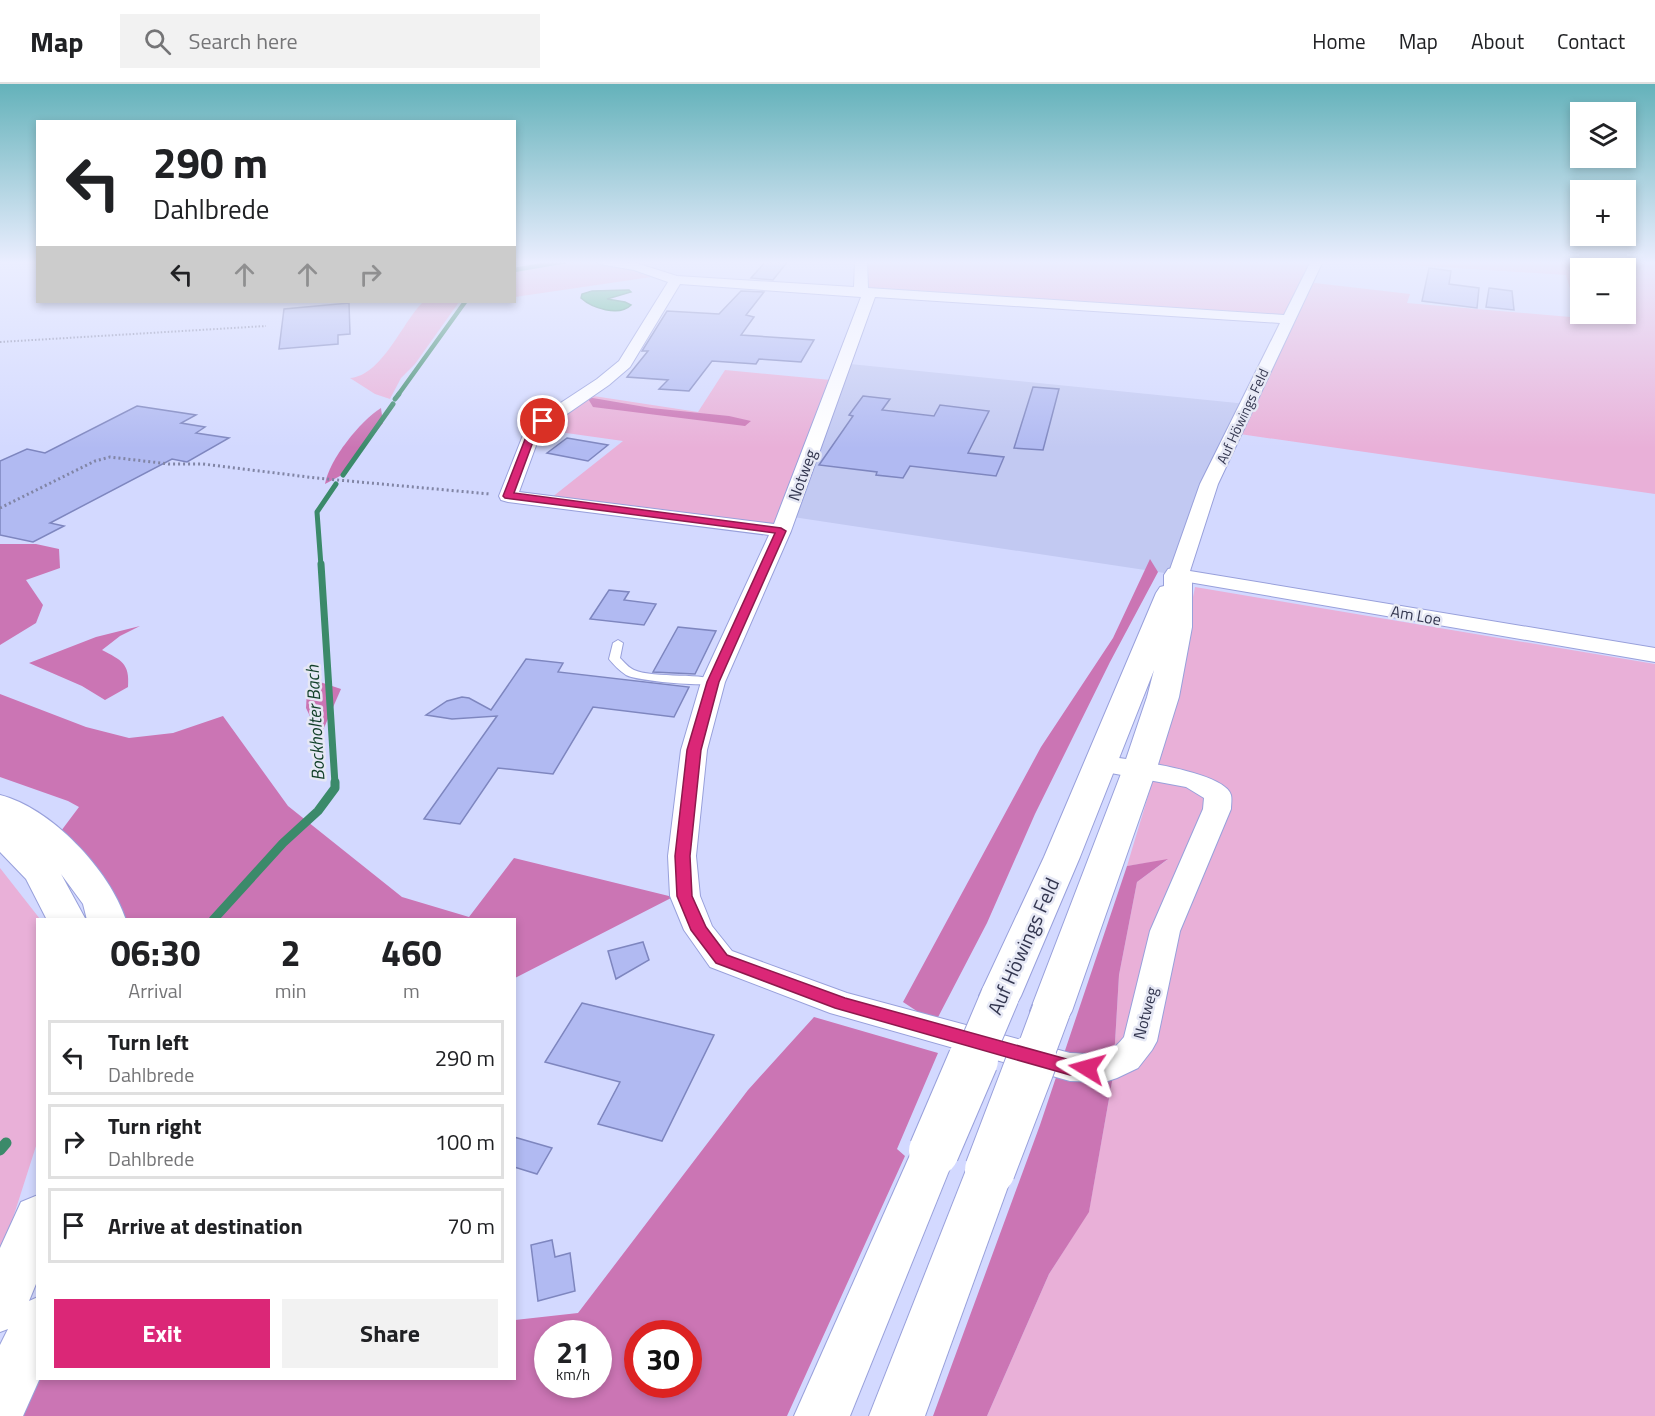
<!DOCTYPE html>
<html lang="en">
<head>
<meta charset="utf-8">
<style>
	:root { --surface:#fff; --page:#f2f2f2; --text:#202124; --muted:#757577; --line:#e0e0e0; --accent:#db2777 }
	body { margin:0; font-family:"Titillium Web",sans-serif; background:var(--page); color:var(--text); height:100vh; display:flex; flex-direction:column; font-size:22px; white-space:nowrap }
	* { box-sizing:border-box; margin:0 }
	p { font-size:20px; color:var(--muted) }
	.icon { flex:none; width:33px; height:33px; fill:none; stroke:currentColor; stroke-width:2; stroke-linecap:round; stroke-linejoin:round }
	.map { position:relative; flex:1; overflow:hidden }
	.panel { position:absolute; left:36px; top:834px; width:480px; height:462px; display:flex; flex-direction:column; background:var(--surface); border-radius:0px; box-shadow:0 3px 9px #0003 }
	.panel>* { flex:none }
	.top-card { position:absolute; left:36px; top:36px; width:480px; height:183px; border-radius:0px; box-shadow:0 3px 9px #0003; background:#fff; color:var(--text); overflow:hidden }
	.buttons { position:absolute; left:1570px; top:18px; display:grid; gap:12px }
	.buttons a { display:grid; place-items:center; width:66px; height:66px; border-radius:0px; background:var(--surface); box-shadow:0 3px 9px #0003; font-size:30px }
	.speed { position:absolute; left:534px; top:1236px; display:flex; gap:12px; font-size:30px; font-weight:700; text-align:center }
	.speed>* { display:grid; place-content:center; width:78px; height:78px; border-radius:50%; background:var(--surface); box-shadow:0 3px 9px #0003; line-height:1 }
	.speed small { font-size:15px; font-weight:400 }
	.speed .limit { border:9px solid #d22; background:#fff; color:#111 }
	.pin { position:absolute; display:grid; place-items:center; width:51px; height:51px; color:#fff; margin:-26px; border:3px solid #fff; border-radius:50%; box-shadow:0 2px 6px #0007 }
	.me { position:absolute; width:66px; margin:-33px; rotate:278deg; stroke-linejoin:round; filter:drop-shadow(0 0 4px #0008) }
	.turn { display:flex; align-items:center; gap:21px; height:126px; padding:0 18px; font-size:27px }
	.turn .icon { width:78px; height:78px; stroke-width:2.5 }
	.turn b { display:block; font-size:42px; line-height:51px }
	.lanes { display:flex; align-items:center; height:57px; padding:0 18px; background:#0003; justify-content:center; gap:30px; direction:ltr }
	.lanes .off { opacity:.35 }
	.eta { display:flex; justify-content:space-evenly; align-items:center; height:102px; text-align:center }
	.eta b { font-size:36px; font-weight:700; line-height:42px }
	.action { display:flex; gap:12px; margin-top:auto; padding:12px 18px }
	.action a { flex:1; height:69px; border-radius:0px; background:var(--accent); color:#fff; font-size:24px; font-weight:700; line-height:69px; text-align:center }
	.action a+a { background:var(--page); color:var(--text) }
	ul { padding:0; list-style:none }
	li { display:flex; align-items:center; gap:18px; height:75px; margin:0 12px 9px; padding:0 6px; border:3px solid var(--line); border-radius:0px }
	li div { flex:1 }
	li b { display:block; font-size:22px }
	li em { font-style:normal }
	header { display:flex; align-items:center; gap:36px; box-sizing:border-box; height:84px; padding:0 30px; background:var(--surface); border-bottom:2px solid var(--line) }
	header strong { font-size:28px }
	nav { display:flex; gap:33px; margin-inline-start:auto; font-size:21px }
	.search { width:420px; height:54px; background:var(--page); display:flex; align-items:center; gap:15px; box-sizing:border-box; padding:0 21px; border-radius:0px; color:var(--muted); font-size:22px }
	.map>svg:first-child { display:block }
</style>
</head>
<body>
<header>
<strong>Map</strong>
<div class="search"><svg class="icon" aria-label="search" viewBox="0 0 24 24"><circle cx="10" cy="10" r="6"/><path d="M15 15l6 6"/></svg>Search here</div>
<nav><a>Home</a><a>Map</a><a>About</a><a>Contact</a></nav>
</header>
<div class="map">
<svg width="1655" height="1332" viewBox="0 0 1655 1332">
	<rect width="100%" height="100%" fill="#d3d9ff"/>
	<polygon fill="#c2c9f2" points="850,280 1247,320 1178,491 793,433"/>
	<g fill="#e9b0d8">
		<path d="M568 177C599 177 628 183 658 192L515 213 514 186Z"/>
		<polygon points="867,177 1317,177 1306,198 1410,210 1407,219 1594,235 1595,230 1626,230 1626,184 1581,184 1581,209 1571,208 1566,191 1348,177 1655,177 1655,410 1233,349 1287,236 863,205"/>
		<path d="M423 218H459L415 280 401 294 390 315 375 310 350 294C382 292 403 237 423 218Z"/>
		<polygon points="725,286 831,296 779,436 773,441 551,414 623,357 538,345 587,311 698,328"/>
		<polygon points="1195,503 1655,580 1655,1332 987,1332 1049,1190 1089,1127 1113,992 1119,891 1137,798 1167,776 1127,782 1164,659"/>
		<polygon points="0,784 40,835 38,836 37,1059 12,1137 0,1166"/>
	</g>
	<g fill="#cb75b4" fill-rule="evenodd">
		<polygon points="587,313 651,324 729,332 751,337 745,342 593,323"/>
		<path d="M381 324 383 339 340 392 325 400C329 376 360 337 381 324Z"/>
		<polygon points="0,460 36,460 59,465 60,484 26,496 43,521 36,539 0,561"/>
		<polygon points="1150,475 1158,488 1110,578 1035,730 987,839 935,939 903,918 1041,663 1113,554"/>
		<path d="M140 542 120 552 102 566C121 576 130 579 128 603L105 616 82 602 29 579 96 553Z"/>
		<polygon points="320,598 341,605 320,653 306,624 307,606"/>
		<polygon points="0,610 86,643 129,654 173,649 223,632 288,722 402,813 469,833 514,774 673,813 515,894 514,836 117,835 61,747 79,723 68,717 0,693"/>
		<polygon points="1168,775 1137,798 1119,891 1113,992 1089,1128 1049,1190 987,1332 933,1332 1040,1041 1127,782"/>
		<path d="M814 933 938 969 897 1065 905 1072 787 1332H7L38 1294H514L515 1236 578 1229 748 1006ZM548 1250H598V1300H548ZM638 1250H688V1300H638Z"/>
	</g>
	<path fill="#3eae76" stroke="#3b8a6a" stroke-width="1.5" d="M629 206 631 208 607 215 625 218 631 221C619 233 592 224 581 214L582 210 592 207Z"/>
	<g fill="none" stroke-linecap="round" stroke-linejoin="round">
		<g stroke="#3b8a6a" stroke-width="4.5">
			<polyline points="514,186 566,177"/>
			<polyline points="398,311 465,218"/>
		</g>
		<g stroke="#3b8a6a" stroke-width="5">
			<polyline points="395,315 399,310"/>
			<polyline points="343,391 393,320"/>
			<polyline points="321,482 317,428 336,400"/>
		</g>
		<polyline stroke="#3b8a6a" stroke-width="7" points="321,480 335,700"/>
		<polyline stroke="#3b8a6a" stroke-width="9" points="213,836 283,759 318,727 335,704 335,698"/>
		<polyline stroke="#3b8a6a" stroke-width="11" points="0,1066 6,1059"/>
	</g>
	<g fill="#b1baf2" stroke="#7e86bf" stroke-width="1.5">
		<polygon points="766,177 788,177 773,196 751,194"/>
		<polygon points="1429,184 1451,187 1449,200 1479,204 1477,224 1422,217"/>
		<polygon points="1489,204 1512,207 1514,226 1486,223"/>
		<polygon points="741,207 764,208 746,231 754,233 741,251 814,256 801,278 759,275 756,280 712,277 689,307 659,305 668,296 627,293 648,267 642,267 667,227 719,230"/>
		<polygon points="349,219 350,250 338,251 338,260 279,265 284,225"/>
		<polygon points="1033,303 1059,305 1043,366 1014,364"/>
		<polygon points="863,312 890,315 882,326 934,332 940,321 989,327 968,369 1004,373 996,392 910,382 903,394 876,391 877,388 819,381 853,332 849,331"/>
		<polygon points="137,322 196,331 181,339 205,343 196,349 229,354 187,378 172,375 50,439 64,442 33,458 0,451 0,377 27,365 45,369"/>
		<polygon points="567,354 608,361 588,377 547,369"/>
		<polygon points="609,506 629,508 624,516 656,520 644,541 590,535"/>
		<polygon points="678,543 716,547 695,590 653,588"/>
		<polygon points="526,575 563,579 558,588 689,603 674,633 593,623 553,690 498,684 460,740 424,735 497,632 452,635 426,631 447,617 462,613 469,614 491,626"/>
		<polygon points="643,858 649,876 616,895 608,867"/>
		<polygon points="582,919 714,951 662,1057 598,1040 620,998 545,978"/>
		<polygon points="514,1053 552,1064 537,1090 514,1083"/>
		<polygon points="552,1156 555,1173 570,1169 575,1207 538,1217 531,1161"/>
	</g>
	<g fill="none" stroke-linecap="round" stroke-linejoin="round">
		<g stroke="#98a0db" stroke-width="2">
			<path id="lane" d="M618 556 623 559 620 574C624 578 629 584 634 586 654 595 707 588 719 598 711 604 637 597 626 591 620 587 613 580 609 575L613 559Z"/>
		</g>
		<g stroke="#98a0db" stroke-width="2">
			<path id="street" d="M597 177 636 179 677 192 854 203 855 177H867L868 204 1284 231 1311 177H1323L1218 400 1190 487 1655 564V578L1171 495 1168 491 1200 400 1280 239 875 213 791 447 725 598 707 666 696 772 700 812 712 842 732 867 847 909 1070 969C1096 970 1107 975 1124 953L1150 847 1203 725 1204 714 1186 703 1100 687 1091 685 1087 679 1091 673 1100 671C1124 675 1225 687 1231 711 1232 715 1231 721 1231 725L1180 847 1157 957 1152 966 1138 984 1117 994 1105 998 1070 997 830 929 710 883 684 846 670 812 668 772 681 666 701 598 769 451 508 418 501 416 499 412 527 341 597 295 619 277 668 198 634 186 599 180ZM680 200 861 213 774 440 519 408 541 348 609 301 630 283Z"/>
		</g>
		<g stroke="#98a0db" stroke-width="2">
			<g id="secondary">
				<polygon points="1178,483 1188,485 1192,491 1192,543 1179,613 1156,687 1072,927 1066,938 1051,943 1036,938 1030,927 1122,687 1147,613 1154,586 1080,773 1021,912 1015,923 1000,928 985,923 979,912 1044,773 1156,509 1160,503 1164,502 1164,491 1168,485"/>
				<path d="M0 711C51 724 110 786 126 836H87L83 820 61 790 86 836H47L26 795 0 768Z"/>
				<polygon points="934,1047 950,1053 957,1067 850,1332 794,1332 918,1053"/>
				<polygon points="990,1066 1007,1072 1014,1086 925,1332 869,1332 966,1086 973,1072"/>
				<polygon points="38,1111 38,1195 29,1217 38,1213 38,1294 40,1294 23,1332 0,1332 0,1261 8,1245 0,1248 0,1164 21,1118"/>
			</g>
		</g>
		<polyline stroke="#8185a5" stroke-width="2" stroke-dasharray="1.5 2" stroke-linecap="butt" points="0,258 266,242"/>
		<polyline stroke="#8185a5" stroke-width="3" stroke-dasharray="2 3" stroke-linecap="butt" points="0,424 95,377 110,373 169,380 203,380 316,394 490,410"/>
		<use href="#lane" fill="#fff" fill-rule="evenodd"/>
		<use href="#street" fill="#fff" fill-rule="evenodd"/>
		<use href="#secondary" fill="#fff" fill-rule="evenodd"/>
		<g stroke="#98a0db" stroke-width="40" stroke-linecap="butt">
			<g id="secondary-bridge-far1">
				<polyline points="972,978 1000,912"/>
				<polyline points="1032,978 1051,927"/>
			</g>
		</g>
		<g stroke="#98a0db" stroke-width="52" stroke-linecap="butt">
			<g id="secondary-bridge">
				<polyline points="934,1067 973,976"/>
				<polyline points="990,1086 1032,976"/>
			</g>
		</g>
		<use href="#secondary-bridge-far1" stroke="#fff" stroke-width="38"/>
		<use href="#secondary-bridge" stroke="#fff" stroke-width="50"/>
	</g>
	<linearGradient id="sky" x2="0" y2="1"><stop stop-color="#64b2ba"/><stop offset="0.49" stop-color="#ebeeff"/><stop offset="1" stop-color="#ebeeff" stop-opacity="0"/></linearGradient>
	<rect width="1655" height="364" fill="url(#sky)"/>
	<polygon fill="#db2777" stroke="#8e194d" stroke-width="1.5" points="543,334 548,337 537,347 514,409 781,444 786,447 719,598 701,666 690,772 692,812 706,843 727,871 845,914 1070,976 1094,979 1096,984 1094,989 1070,991 835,924 716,879 691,846 677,812 675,772 687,666 707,598 775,449 505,414 503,412 529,345"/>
	<g text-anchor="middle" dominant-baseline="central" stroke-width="5" stroke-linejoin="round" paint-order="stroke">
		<g font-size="14" fill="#33364f" stroke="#e6e8f5">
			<text transform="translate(1242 332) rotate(-65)">Auf Höwings Feld</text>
		</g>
		<g font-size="16" fill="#33364f" stroke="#e6e8f5">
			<text transform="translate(802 391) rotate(-70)">Notweg</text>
			<text transform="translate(1416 531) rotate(10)">Am Loe</text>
			<text transform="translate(1145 929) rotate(-75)">Notweg</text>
		</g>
		<g font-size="18" font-style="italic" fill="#113f28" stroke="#e6e8f5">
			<text transform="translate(315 639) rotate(-93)">Bockholter Bach</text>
		</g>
		<g font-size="20" fill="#33364f" stroke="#e6e8f5">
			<text transform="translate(1023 862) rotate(-66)">Auf Höwings Feld</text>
		</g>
	</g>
</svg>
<div class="buttons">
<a><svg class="icon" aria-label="layers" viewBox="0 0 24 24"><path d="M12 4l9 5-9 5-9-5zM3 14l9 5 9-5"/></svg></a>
<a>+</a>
<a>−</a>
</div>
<div class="speed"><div>21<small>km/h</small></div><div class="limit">30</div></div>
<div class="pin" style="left:543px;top:337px;background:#d93025"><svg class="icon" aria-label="arrive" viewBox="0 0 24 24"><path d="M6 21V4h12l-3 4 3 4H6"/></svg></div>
<svg class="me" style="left:1087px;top:984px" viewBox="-20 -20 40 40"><path d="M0-17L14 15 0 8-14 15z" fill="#db2777" stroke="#fff" stroke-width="4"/></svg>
<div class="top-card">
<div class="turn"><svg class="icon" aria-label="left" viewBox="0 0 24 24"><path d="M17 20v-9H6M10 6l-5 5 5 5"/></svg><div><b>290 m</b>Dahlbrede</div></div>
<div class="lanes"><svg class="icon" aria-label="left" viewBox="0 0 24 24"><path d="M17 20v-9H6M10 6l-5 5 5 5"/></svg><svg class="icon off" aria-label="ahead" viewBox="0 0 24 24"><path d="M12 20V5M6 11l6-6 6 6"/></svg><svg class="icon off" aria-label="ahead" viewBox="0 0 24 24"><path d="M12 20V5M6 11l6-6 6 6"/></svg><svg class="icon off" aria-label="right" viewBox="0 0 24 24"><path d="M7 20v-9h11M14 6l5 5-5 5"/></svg></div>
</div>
<section class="panel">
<div class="eta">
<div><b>06:30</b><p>Arrival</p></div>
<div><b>2</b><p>min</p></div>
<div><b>460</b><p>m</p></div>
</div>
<ul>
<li><svg class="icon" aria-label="left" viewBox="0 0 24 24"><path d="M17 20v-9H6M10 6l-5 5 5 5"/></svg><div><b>Turn left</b><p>Dahlbrede</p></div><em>290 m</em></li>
<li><svg class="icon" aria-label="right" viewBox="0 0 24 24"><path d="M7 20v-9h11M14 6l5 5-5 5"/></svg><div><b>Turn right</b><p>Dahlbrede</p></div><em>100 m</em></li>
<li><svg class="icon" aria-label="arrive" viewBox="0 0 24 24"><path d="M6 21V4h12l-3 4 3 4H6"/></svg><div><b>Arrive at destination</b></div><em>70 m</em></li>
</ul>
<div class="action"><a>Exit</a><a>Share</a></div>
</section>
</div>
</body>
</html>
